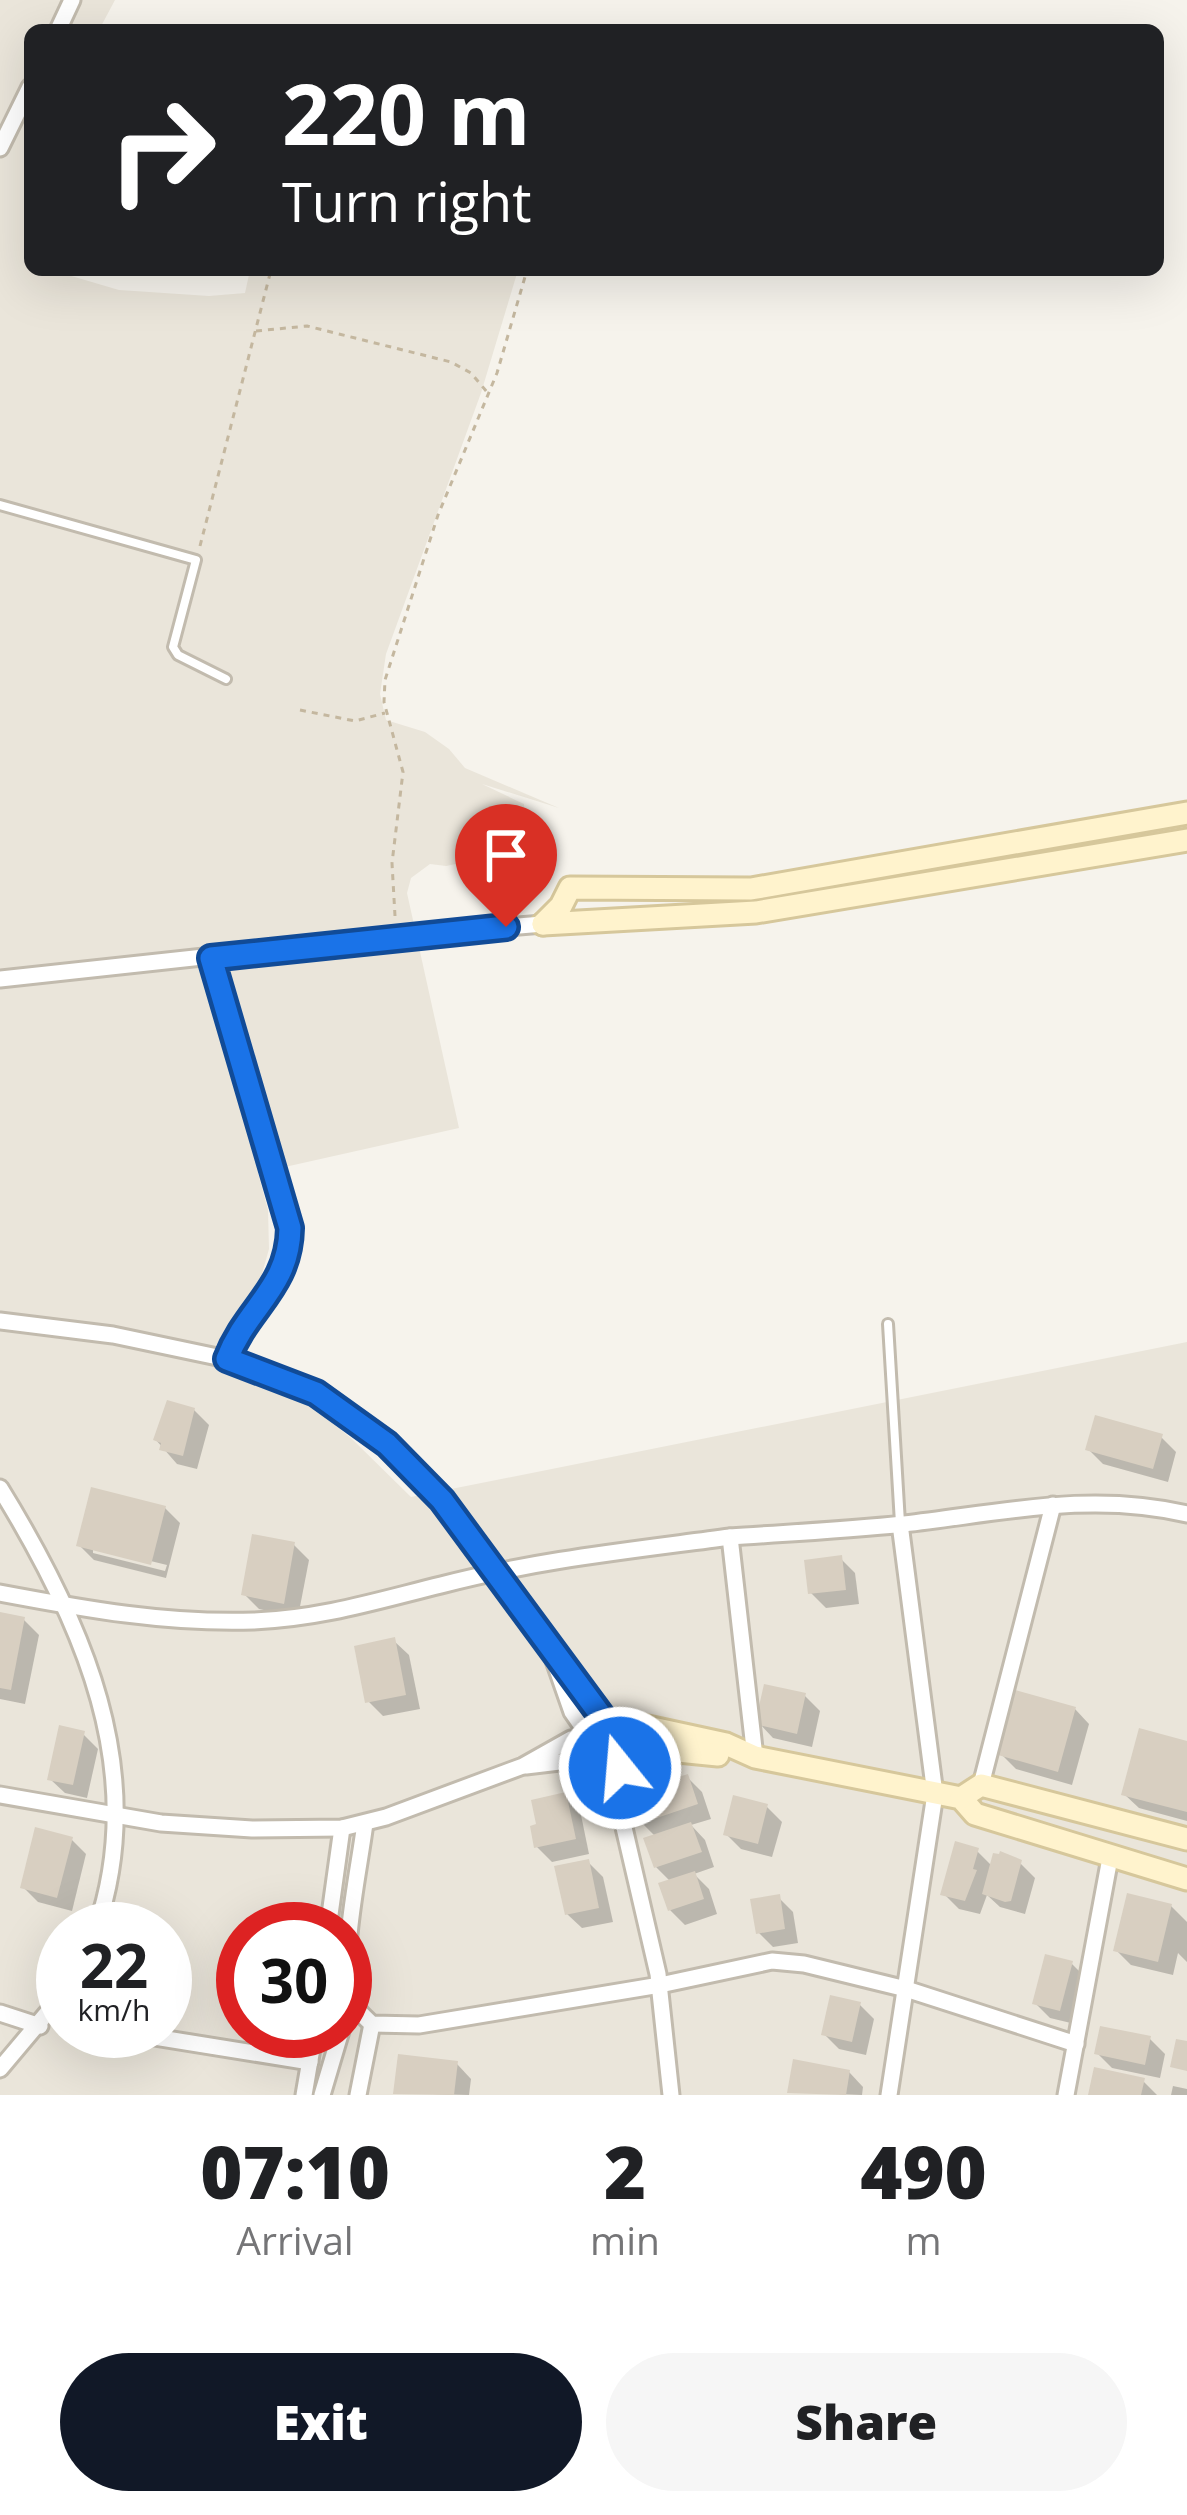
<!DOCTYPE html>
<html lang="en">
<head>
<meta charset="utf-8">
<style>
	:root { --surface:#fff; --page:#f6f6f6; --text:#202124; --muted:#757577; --accent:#111827 }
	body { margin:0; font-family:"Open Sans",sans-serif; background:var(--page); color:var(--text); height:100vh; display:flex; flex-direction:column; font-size:45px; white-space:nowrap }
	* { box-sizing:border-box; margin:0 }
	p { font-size:39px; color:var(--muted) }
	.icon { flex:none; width:66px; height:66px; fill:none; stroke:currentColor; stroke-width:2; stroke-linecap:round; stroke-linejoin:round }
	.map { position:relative; height:2095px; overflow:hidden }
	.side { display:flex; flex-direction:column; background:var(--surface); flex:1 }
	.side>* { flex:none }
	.guide { position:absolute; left:24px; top:24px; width:1140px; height:252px; border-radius:18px; box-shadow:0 12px 48px #0002; background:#202124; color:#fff; overflow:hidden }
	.speed { position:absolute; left:36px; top:1902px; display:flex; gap:24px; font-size:60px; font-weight:700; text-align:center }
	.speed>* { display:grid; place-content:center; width:156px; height:156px; border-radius:50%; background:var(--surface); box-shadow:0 12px 48px #0002; line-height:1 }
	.speed small { font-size:30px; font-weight:400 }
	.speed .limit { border:18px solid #d22; background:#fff; color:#111 }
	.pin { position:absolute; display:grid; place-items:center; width:102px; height:102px; color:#fff; margin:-123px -51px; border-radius:50% 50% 50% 0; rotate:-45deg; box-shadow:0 0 12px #0007 }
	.pin .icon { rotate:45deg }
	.me { position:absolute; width:132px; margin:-66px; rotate:343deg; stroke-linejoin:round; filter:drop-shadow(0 0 9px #0008) }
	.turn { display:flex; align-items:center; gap:42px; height:252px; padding:0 60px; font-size:54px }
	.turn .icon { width:156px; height:156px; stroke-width:2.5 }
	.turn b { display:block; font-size:84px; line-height:102px }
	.eta { display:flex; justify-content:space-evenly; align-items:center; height:204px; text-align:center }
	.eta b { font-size:72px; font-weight:800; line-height:84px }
	.action { display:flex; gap:24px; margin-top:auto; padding:24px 60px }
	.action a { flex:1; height:138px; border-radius:72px; background:var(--accent); color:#fff; font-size:48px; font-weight:800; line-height:138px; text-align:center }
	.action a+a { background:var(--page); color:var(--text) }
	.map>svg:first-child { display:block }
</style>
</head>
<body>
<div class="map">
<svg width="1187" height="2095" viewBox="0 0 1187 2095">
	<rect width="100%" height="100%" fill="#f6f3ec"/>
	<path fill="#eae5da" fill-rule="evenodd" d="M0 0H115L99 30H30V270H51L119 290 209 296 245 293 250 270H518L481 393 386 654 380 694 386 720 425 732 449 749 465 768 559 808 482 784 524 804 525 829 516 843 503 854 446 866 430 864 411 878 407 893 459 1128 258 1173 268 1210 269 1249 242 1344 244 1351 352 1439 411 1497 1187 1342V2095H0ZM63 1929H165V2031H63ZM243 1929H345V2031H243Z"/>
	<g fill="#0003" fill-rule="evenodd">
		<polygon points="194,1410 209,1425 197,1469 177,1464 156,1440"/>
		<polygon points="1161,1437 1176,1452 1168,1482 1103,1464 1088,1449"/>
		<path d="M165 1508 180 1523 166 1578 94 1560 79 1545ZM93 1547 167 1565 165 1571 93 1553Z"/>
		<polygon points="294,1545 309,1560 298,1617 259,1609 244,1594"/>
		<polygon points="840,1558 855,1573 859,1604 826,1608 811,1593"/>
		<polygon points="0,1615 24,1620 39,1635 25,1704 0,1699"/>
		<polygon points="394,1641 409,1655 420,1709 383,1716 368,1701"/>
		<polygon points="805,1696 820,1711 812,1747 773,1738 759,1723"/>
		<polygon points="1075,1709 1089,1724 1072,1785 1016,1769 1001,1754"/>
		<polygon points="83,1734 98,1749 87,1798 65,1793 50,1779"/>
		<polygon points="1187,1744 1187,1821 1139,1808 1124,1794"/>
		<polygon points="687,1777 702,1792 711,1819 691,1825 705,1840 714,1867 694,1874 709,1889 717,1914 685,1925 670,1910 671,1882 656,1867 656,1837 641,1822"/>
		<polygon points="565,1795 580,1810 589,1854 552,1862 537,1847"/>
		<polygon points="767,1807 782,1822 772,1857 741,1849 726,1834"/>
		<polygon points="71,1839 86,1854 72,1911 38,1902 23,1887"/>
		<polygon points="977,1851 992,1866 1015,1858 1035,1878 1025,1914 1000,1907 987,1895 980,1914 959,1909 944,1894"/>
		<polygon points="588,1862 603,1877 613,1922 582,1928 567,1914"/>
		<polygon points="778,1897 793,1912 798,1943 773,1947 759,1933"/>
		<polygon points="1171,1906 1187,1922 1187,1962 1178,1953 1173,1975 1131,1965 1116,1950"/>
		<polygon points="1072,1964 1086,1978 1075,2024 1050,2018 1035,2003"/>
		<polygon points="859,2004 874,2019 866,2055 839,2049 824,2034"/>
		<polygon points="1150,2039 1165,2054 1160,2078 1112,2068 1097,2053"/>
		<polygon points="457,2064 471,2079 469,2095 396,2093"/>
		<polygon points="849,2072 863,2087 862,2095 790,2092"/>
		<polygon points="1143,2081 1157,2095 1091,2095"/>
		<polygon points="1173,2086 1187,2089 1187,2095 1171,2095"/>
	</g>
	<g fill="#d8cfc1">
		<polygon points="167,1400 195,1408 183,1456 159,1450 161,1443 153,1440"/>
		<polygon points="1095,1415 1163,1434 1153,1469 1085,1450"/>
		<polygon points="91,1487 166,1506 151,1565 76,1546"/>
		<polygon points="252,1534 295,1542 284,1604 241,1595"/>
		<polygon points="842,1555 846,1590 808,1594 804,1560"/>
		<polygon points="0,1612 25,1617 11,1690 0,1688"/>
		<polygon points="395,1637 406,1695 365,1703 354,1646"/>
		<polygon points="764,1684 806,1693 797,1734 755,1724"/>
		<polygon points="1015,1690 1076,1707 1058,1772 998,1755"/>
		<polygon points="59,1725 85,1731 73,1785 47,1780"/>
		<polygon points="1139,1728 1187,1741 1187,1812 1121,1795"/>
		<polygon points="688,1774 698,1804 639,1824 629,1793"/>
		<polygon points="566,1792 576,1839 534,1848 530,1826 536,1824 531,1800"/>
		<polygon points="733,1795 768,1804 758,1844 723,1835"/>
		<polygon points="691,1822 702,1852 654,1868 643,1838"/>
		<polygon points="35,1827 73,1837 57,1898 20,1888"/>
		<polygon points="955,1841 979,1848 973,1869 977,1870 965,1901 940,1895"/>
		<polygon points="1000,1851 1022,1860 1011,1901 1005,1902 982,1894 993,1853 999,1854"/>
		<polygon points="589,1859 599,1908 565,1915 554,1866"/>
		<polygon points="695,1871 704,1899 668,1911 658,1883"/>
		<polygon points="1127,1893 1172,1904 1158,1962 1113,1951"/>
		<polygon points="780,1894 785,1929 756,1934 750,1899"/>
		<polygon points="1045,1954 1073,1961 1060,2011 1032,2004"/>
		<polygon points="830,1995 861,2002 852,2042 821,2035"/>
		<polygon points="1100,2026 1151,2036 1145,2065 1094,2054"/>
		<polygon points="1176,2039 1187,2041 1187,2071 1170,2067"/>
		<polygon points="398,2054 458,2061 454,2095 393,2094"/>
		<polygon points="793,2059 850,2070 846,2095 787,2093"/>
		<polygon points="1094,2067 1145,2078 1141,2095 1088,2095"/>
	</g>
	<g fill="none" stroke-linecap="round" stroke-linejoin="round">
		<g stroke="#c2bbae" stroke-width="14">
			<g id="lane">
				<polyline points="0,505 196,560 173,647 178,655 226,679"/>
				<polyline points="888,1324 900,1523"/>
			</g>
		</g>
		<g stroke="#c2bbae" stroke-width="21">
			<g id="street">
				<polyline points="58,30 72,0"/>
				<polyline points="0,148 30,87"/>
				<path d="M211 959 290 1228C289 1288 247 1308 227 1359"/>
				<polyline points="0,979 396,936 543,924"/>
				<polyline points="0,1321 113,1335 227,1359 298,1384 349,1413 387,1444 442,1500 608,1725"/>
				<path d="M0 1488C82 1621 150 1772 96 1929"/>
				<path d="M730 1537C788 1533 846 1530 904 1524 1001 1513 1090 1491 1187 1514"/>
				<path d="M0 1593C85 1609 167 1624 254 1621 322 1618 376 1601 441 1585 536 1560 634 1550 730 1537L755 1757"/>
				<polyline points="551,1652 572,1712 588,1735"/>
				<circle cx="605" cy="1744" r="19"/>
				<polyline points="616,1758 621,1775 619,1806 658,1974 671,2095"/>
				<polyline points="595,1760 611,1799 619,1806"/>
				<polyline points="526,1766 593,1758"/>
				<polyline points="981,1785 1053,1505"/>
				<polyline points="0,1795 161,1823 252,1829 342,1828 386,1817 523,1766 571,1739 587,1737"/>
				<path d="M365 1823C359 1870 341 1950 350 1994 353 2007 363 2016 372 2024L419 2025 660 1985 772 1961 804 1964 906 1989 1076 2044"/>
				<polyline points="328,1929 342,1828"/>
				<polyline points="0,2013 40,2026"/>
				<polyline points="117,2031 310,2062"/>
				<polyline points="0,2069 63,1994"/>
				<polyline points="304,2095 315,2031"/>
				<polyline points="322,2095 341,2031"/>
				<polyline points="358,2095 372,2024"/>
				<polyline points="889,2095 935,1794 900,1524"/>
				<polyline points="1066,2095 1110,1858"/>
			</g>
		</g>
		<g stroke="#d6c79b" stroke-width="27">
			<g id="secondary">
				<polyline points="543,924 561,906 570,888 751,889 1187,813"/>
				<polyline points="543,924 756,912 1187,840"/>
				<polyline points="614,1727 629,1723 726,1744 755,1757 961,1798 975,1814 1187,1879"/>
				<polyline points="619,1756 678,1751 718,1755"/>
				<polyline points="961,1798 981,1785 1187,1839"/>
			</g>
		</g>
		<g stroke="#c4b79f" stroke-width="3" stroke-dasharray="6 6" stroke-linecap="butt">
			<polyline points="256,331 307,326 451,362 471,373 487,392"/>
			<polyline points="200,546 271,270"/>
			<polyline points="300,710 355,721 385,713"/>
			<polyline points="395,916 392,863 403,772 384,702 385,680 438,515 497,373 527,270"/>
		</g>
		<use href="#lane" stroke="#fff" stroke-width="8"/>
		<use href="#street" stroke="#fff" stroke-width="15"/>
		<use href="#secondary" stroke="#fff3cd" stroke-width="21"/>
	</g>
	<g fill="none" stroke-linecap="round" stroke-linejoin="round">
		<g stroke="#114b97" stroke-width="30">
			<path id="route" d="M506 927 211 958 290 1228C289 1288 247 1307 227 1359L316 1393 387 1444 442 1500 608 1725 619 1732 624 1744 616 1758 620 1768"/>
		</g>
		<use href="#route" stroke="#1a73e8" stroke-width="21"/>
	</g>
</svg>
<div class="speed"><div>22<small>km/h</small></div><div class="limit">30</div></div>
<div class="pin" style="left:506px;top:927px;background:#d93025"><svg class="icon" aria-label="arrive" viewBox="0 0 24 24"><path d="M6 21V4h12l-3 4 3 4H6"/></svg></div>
<svg class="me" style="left:620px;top:1768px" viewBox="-20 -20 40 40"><circle r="17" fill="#1a73e8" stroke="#fff" stroke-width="3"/><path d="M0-11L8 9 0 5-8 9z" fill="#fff"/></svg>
<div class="guide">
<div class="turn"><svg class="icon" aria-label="right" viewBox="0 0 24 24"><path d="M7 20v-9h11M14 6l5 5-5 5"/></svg><div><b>220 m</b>Turn right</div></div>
</div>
</div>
<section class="side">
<div class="eta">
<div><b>07:10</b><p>Arrival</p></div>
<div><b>2</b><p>min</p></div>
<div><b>490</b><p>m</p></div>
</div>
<div class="action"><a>Exit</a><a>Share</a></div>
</section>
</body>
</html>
